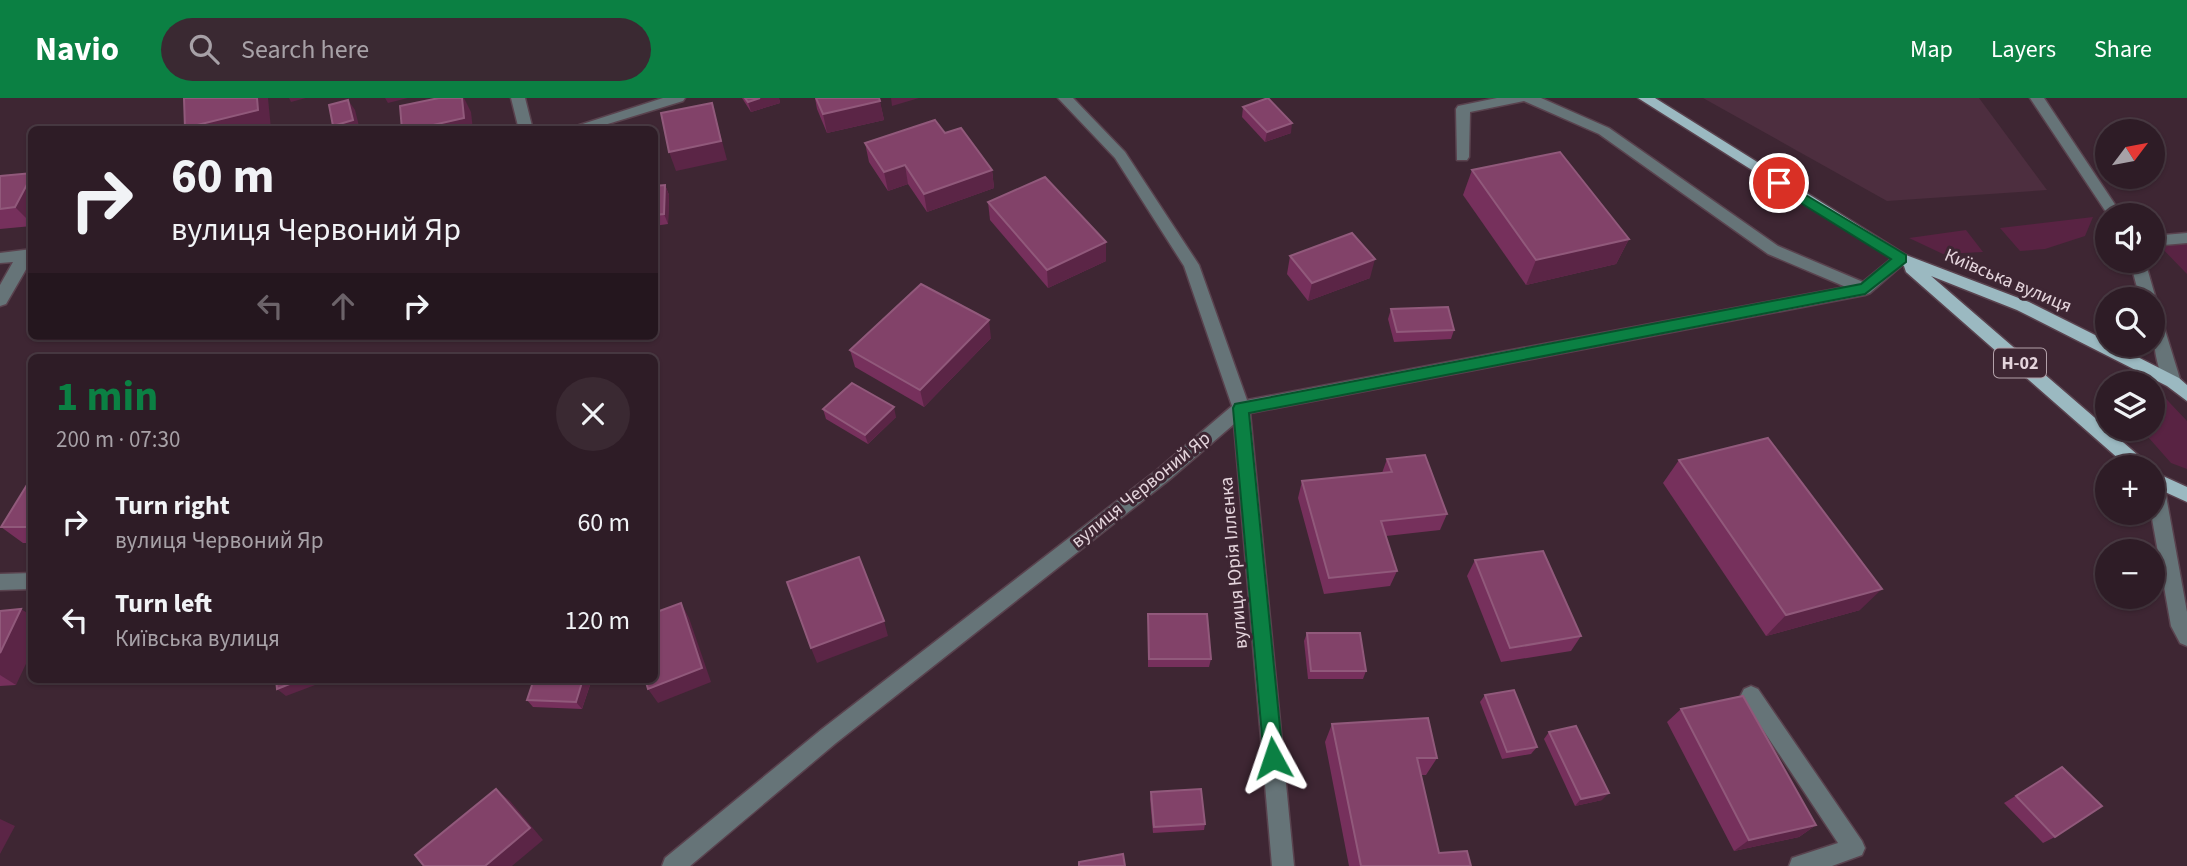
<!DOCTYPE html>
<html lang="en">
<head>
<meta charset="utf-8">
<style>
	:root { --surface:#2e1c26; --page:#3a2932; --text:#f1f3f6; --muted:#a7a1a7; --line:#493a43; --accent:#0b8043 }
	body { margin:0; font-family:"Source Sans 3",sans-serif; background:var(--page); color:var(--text); height:100vh; display:flex; flex-direction:column; font-size:26px; white-space:nowrap }
	* { box-sizing:border-box; margin:0 }
	p { font-size:23px; color:var(--muted) }
	.icon { flex:none; width:38px; height:38px; fill:none; stroke:currentColor; stroke-width:2; stroke-linecap:round; stroke-linejoin:round }
	.map { position:relative; flex:1; overflow:hidden }
	.panel { position:absolute; left:28px; top:256px; width:630px; height:329px; display:flex; flex-direction:column; background:var(--surface); border-radius:10px; box-shadow:0 2px 5px #0004,0 0 0 2px var(--line) }
	.panel>* { flex:none }
	.guide { position:absolute; left:28px; top:28px; width:630px; height:214px; border-radius:10px; box-shadow:0 2px 5px #0004,0 0 0 2px var(--line); background:#2e1c26; color:var(--text); overflow:hidden }
	.needle { width:46px; rotate:58deg }
	.tools { position:absolute; left:2095px; top:21px; display:grid; gap:14px }
	.tools a { display:grid; place-items:center; width:70px; height:70px; border-radius:50%; background:var(--surface); box-shadow:0 2px 5px #0004,0 0 0 2px var(--line); font-size:35px }
	.pin { position:absolute; display:grid; place-items:center; width:60px; height:60px; color:#fff; margin:-30px; border:4px solid #fff; border-radius:50%; box-shadow:0 2px 7px #0007 }
	.me { position:absolute; width:77px; margin:-38px; rotate:355deg; stroke-linejoin:round; filter:drop-shadow(0 0 5px #0008) }
	.turn { display:flex; align-items:center; gap:24px; height:147px; padding:0 28px; font-size:32px }
	.turn .icon { width:91px; height:91px; stroke-width:2.5 }
	.turn b { display:block; font-size:49px; line-height:60px }
	.lanes { display:flex; align-items:center; height:66px; padding:0 28px; background:#0003; justify-content:center; gap:35px; direction:ltr }
	.lanes .off { opacity:.35 }
	.round { display:grid; place-items:center; flex:none; width:74px; height:74px; border-radius:37px; background:var(--page) }
	.headline { display:flex; align-items:center; justify-content:space-between; height:119px; padding:0 28px }
	h1 { font-size:42px; font-weight:700; line-height:52px; color:var(--accent) }
	ul { padding:0; list-style:none }
	li { display:flex; align-items:center; gap:21px; height:98px; padding:0 28px }
	li div { flex:1 }
	li b { display:block; font-size:26px }
	li em { font-style:normal }
	header { display:flex; align-items:center; gap:42px; box-sizing:border-box; height:98px; padding:0 35px; background:var(--accent); color:#fff }
	header strong { font-size:33px }
	nav { display:flex; gap:38px; margin-inline-start:auto; font-size:24px }
	.search { width:490px; height:63px; background:var(--page); display:flex; align-items:center; gap:18px; box-sizing:border-box; padding:0 24px; border-radius:38px; color:var(--muted); font-size:26px }
	.map>svg:first-child { display:block }
</style>
</head>
<body>
<header>
<strong>Navio</strong>
<div class="search"><svg class="icon" aria-label="search" viewBox="0 0 24 24"><circle cx="10" cy="10" r="6"/><path d="M15 15l6 6"/></svg>Search here</div>
<nav><a>Map</a><a>Layers</a><a>Share</a></nav>
</header>
<div class="map">
<svg width="2187" height="768" viewBox="0 0 2187 768">
	<rect width="100%" height="100%" fill="#3e2633"/>
	<polygon fill="#4d2e3f" points="1703,0 1979,0 2047,92 1887,103"/>
	<g fill="#592343">
		<polygon points="2093,119 2085,138 2045,151 2020,153 2000,130"/>
		<polygon points="1966,132 1983,154 1943,156 1909,140"/>
		<polygon points="2187,140 2187,176 2155,143"/>
		<polygon points="2152,286 2187,323 2187,371 2171,365 2141,331 2152,331"/>
	</g>
	<g fill="none" stroke-linecap="round" stroke-linejoin="round">
		<g stroke="#59424e" stroke-width="3">
			<g id="minor">
				<polygon points="511,0 525,0 533,32 519,32"/>
				<polygon points="663,0 685,0 683,3 588,32 564,32"/>
				<polygon points="1058,0 1073,0 1125,54 1199,167 1247,302 1846,189 1768,156 1599,36 1524,3 1470,14 1469,59 1467,62 1457,62 1456,11 1458,8 1497,0 1541,0 1609,30 1778,148 1863,184 1896,157 1906,157 1909,161 1870,195 1865,197 1250,315 1294,768 1272,768 1234,326 1169,382 836,645 690,768 662,768 665,760 822,631 1157,372 1232,308 1184,168 1115,60"/>
				<polygon points="2030,0 2044,0 2122,117 2108,117"/>
				<polygon points="2187,135 2187,145 2152,148 2152,138"/>
				<polygon points="32,151 32,161 6,206 0,208 0,187 13,164 0,165 0,155"/>
				<polygon points="2130,163 2145,163 2156,201 2154,205 2152,201 2140,201"/>
				<path d="M2152 210 2160 216 2181 284 2173 290C2154 284 2152 228 2152 210Z"/>
				<polygon points="2152,374 2160,376 2163,381 2187,514 2187,548 2180,545 2171,528 2151,415"/>
				<polygon points="32,475 32,491 0,492 0,476"/>
				<polygon points="1751,588 1758,591 1862,743 1865,750 1862,757 1832,768 1789,768 1792,760 1838,745 1744,603 1741,597 1744,591"/>
			</g>
		</g>
		<g stroke="#59424e" stroke-width="3">
			<g id="major">
				<polygon points="1638,0 1655,0 1906,157 2029,204 2107,243 2107,247 2114,247 2179,280 2187,287 2187,303 2167,288 2017,212 1931,178 2146,364 2149,369 2128,369 1906,174 1904,168"/>
				<polygon points="2152,373 2187,389 2187,404 2152,388"/>
			</g>
		</g>
		<use href="#minor" fill="#667478" fill-rule="evenodd"/>
		<use href="#major" fill="#9bb9c1" fill-rule="evenodd"/>
	</g>
	<g fill="#76305c">
		<polygon points="742,0 779,0 780,5 751,14"/>
		<polygon points="815,0 879,0 884,22 827,35 817,11"/>
		<polygon points="1243,9 1291,35 1265,44 1242,19"/>
		<polygon points="945,35 992,72 994,90 927,114 908,86 888,93 869,64 865,45"/>
		<polygon points="1472,72 1629,141 1616,166 1526,187 1463,97"/>
		<polygon points="32,75 32,128 0,131 0,78"/>
		<polygon points="665,87 669,97 668,126 654,128 654,88"/>
		<polygon points="988,104 1106,144 1106,163 1048,190 990,122"/>
		<polygon points="1290,158 1370,180 1308,203 1287,176"/>
		<polygon points="1391,211 1454,232 1451,241 1394,244 1388,221"/>
		<polygon points="991,240 924,309 855,269 850,252"/>
		<polygon points="823,311 896,319 868,346 826,321"/>
		<polygon points="1387,361 1447,416 1440,432 1386,438 1397,473 1390,488 1324,496 1298,400 1302,383 1382,375"/>
		<polygon points="1679,362 1860,512 1766,538 1663,385"/>
		<polygon points="32,382 32,445 23,445 1,429"/>
		<polygon points="1475,462 1581,538 1571,553 1501,564 1467,478"/>
		<polygon points="0,513 16,587 0,588"/>
		<polygon points="1148,516 1211,561 1209,569 1148,569"/>
		<polygon points="1307,535 1366,573 1363,581 1308,581 1304,543"/>
		<polygon points="592,581 582,611 533,609 527,602"/>
		<polygon points="1485,597 1537,649 1531,656 1502,661 1480,604"/>
		<polygon points="1681,611 1816,727 1799,739 1734,753 1667,624"/>
		<polygon points="1332,626 1437,660 1426,677 1421,677 1439,755 1471,768 1349,768 1325,644"/>
		<polygon points="1549,634 1602,702 1575,708 1544,641"/>
		<polygon points="2062,669 2055,739 2043,745 2004,705"/>
		<polygon points="1151,694 1205,726 1204,732 1153,735 1150,701"/>
	</g>
	<g fill="#5b2546">
		<polygon points="257,0 268,0 271,31 187,32 185,30"/>
		<polygon points="289,0 306,0 291,4"/>
		<polygon points="385,0 408,0 388,5"/>
		<polygon points="462,0 464,0 471,14 473,32 411,32"/>
		<polygon points="760,0 779,0 780,5 751,14 748,4"/>
		<polygon points="891,0 919,0 892,8"/>
		<polygon points="348,2 355,12 360,32 336,32 333,28"/>
		<polygon points="880,3 884,22 827,35 823,16"/>
		<polygon points="712,5 727,62 676,73 669,54"/>
		<polygon points="1292,25 1291,35 1265,44 1267,34"/>
		<polygon points="905,67 908,86 888,93 884,74"/>
		<polygon points="992,72 994,90 927,114 924,96"/>
		<polygon points="32,77 32,126 15,109"/>
		<polygon points="665,87 669,97 668,126 664,116"/>
		<polygon points="1629,141 1616,166 1526,187 1536,162"/>
		<polygon points="1106,144 1106,163 1048,190 1047,172"/>
		<polygon points="1375,161 1370,180 1308,203 1312,185"/>
		<polygon points="989,222 991,240 924,309 920,292"/>
		<polygon points="894,309 896,319 868,346 865,337"/>
		<polygon points="1882,491 1860,512 1766,538 1786,517"/>
		<polygon points="681,505 689,520 711,584 658,605 648,591"/>
		<polygon points="21,511 32,518 32,553 16,587 0,577 0,555"/>
		<polygon points="884,523 888,538 817,565 811,550"/>
		<polygon points="302,581 331,581 286,598 277,591"/>
		<polygon points="583,581 592,581 582,611 576,604"/>
		<polygon points="496,691 510,703 543,742 512,768 485,768"/>
		<polygon points="1609,695 1602,702 1575,708 1581,701"/>
		<polygon points="0,721 15,728 0,756"/>
		<polygon points="1816,727 1799,739 1734,753 1749,742"/>
	</g>
	<g fill="#824269" stroke="#91597b" stroke-width="2">
		<polygon points="184,0 257,0 258,12 185,30"/>
		<polygon points="439,0 462,0 464,20 411,32 402,32 400,8"/>
		<polygon points="745,0 760,0 748,4"/>
		<polygon points="816,0 879,0 880,3 823,16"/>
		<polygon points="1268,0 1292,25 1267,34 1243,9"/>
		<polygon points="348,2 353,22 333,28 329,7"/>
		<polygon points="712,5 721,43 669,54 661,15"/>
		<polygon points="935,22 945,35 961,30 992,72 924,96 905,67 884,74 865,45"/>
		<polygon points="357,28 358,32 342,32"/>
		<polygon points="1560,54 1629,141 1536,162 1472,72"/>
		<polygon points="32,75 32,77 15,109 0,111 0,78"/>
		<polygon points="1045,79 1106,144 1047,172 988,104"/>
		<polygon points="665,87 664,116 654,117 654,88"/>
		<polygon points="1352,135 1375,161 1312,185 1290,158"/>
		<polygon points="921,186 989,222 920,292 850,252"/>
		<polygon points="1448,209 1454,232 1397,234 1391,211"/>
		<polygon points="852,285 894,309 865,337 823,311"/>
		<polygon points="1768,340 1882,491 1786,517 1679,362"/>
		<polygon points="1425,357 1447,416 1381,423 1397,473 1329,480 1302,383 1392,374 1387,361"/>
		<polygon points="30,382 32,382 32,429 1,429"/>
		<polygon points="1543,453 1581,538 1510,550 1475,462"/>
		<polygon points="859,459 884,523 811,550 787,484"/>
		<polygon points="681,505 702,570 648,591 645,581 654,581 654,515"/>
		<polygon points="21,511 0,555 0,513"/>
		<polygon points="1148,516 1207,516 1211,561 1149,561"/>
		<polygon points="1307,535 1360,535 1366,573 1311,573"/>
		<polygon points="276,581 302,581 277,591"/>
		<polygon points="534,581 583,581 576,604 527,602"/>
		<polygon points="1514,592 1537,649 1507,654 1485,597"/>
		<polygon points="1743,598 1816,727 1749,742 1681,611"/>
		<polygon points="1428,620 1437,660 1417,660 1439,755 1467,753 1471,768 1361,768 1332,626"/>
		<polygon points="1576,628 1609,695 1581,701 1549,634"/>
		<polygon points="2062,669 2102,708 2055,739 2016,698"/>
		<polygon points="496,691 530,730 485,768 424,768 415,757"/>
		<polygon points="1201,691 1205,726 1154,729 1151,694"/>
		<polygon points="1123,756 1125,768 1079,768 1079,764"/>
	</g>
	<polygon fill="#0b8043" stroke="#07532c" stroke-width="2" points="1779,81 1906,157 1906,164 1865,196 1249,315 1283,660 1280,667 1273,669 1267,667 1264,660 1233,310 1235,306 1861,186 1891,161 1775,89 1773,85"/>
	<g text-anchor="middle" dominant-baseline="central" stroke-width="6" stroke-linejoin="round" paint-order="stroke">
		<rect fill="#3e2633" stroke="#b2a0a9" stroke-width="2" x="1994" y="250.5" width="52" height="29" rx="5"/>
		<g font-size="18" font-weight="bold" fill="#e4d4dc">
			<text x="2020" y="265">Н-02</text>
		</g>
		<g font-size="19" fill="#e4d4dc" stroke="#3e2633">
			<text transform="translate(2008 183) rotate(23)">Київська вулиця</text>
			<text transform="translate(1141 392) rotate(-39)">вулиця Червоний Яр</text>
			<text transform="translate(1234 465) rotate(-95)">вулиця Юрія Іллєнка</text>
		</g>
	</g>
</svg>
<div class="tools">
<a><svg class="needle" viewBox="-14 -14 28 28"><path d="M0-13l5 13h-10z" fill="#e53935"/><path d="M0 13l5-13h-10z" fill="#a7a1a7"/></svg></a>
<a><svg class="icon" aria-label="sound" viewBox="0 0 24 24"><path d="M4 9h4l5-4v14l-5-4H4zM17 9q2 3 0 6"/></svg></a>
<a><svg class="icon" aria-label="search" viewBox="0 0 24 24"><circle cx="10" cy="10" r="6"/><path d="M15 15l6 6"/></svg></a>
<a><svg class="icon" aria-label="layers" viewBox="0 0 24 24"><path d="M12 4l9 5-9 5-9-5zM3 14l9 5 9-5"/></svg></a>
<a>+</a>
<a>−</a>
</div>
<div class="pin" style="left:1779px;top:85px;background:#d93025"><svg class="icon" aria-label="arrive" viewBox="0 0 24 24"><path d="M6 21V4h12l-3 4 3 4H6"/></svg></div>
<svg class="me" style="left:1273px;top:660px" viewBox="-20 -20 40 40"><path d="M0-17L14 15 0 8-14 15z" fill="#0b8043" stroke="#fff" stroke-width="4"/></svg>
<div class="guide">
<div class="turn"><svg class="icon" aria-label="right" viewBox="0 0 24 24"><path d="M7 20v-9h11M14 6l5 5-5 5"/></svg><div><b>60 m</b>вулиця Червоний Яр</div></div>
<div class="lanes"><svg class="icon off" aria-label="left" viewBox="0 0 24 24"><path d="M17 20v-9H6M10 6l-5 5 5 5"/></svg><svg class="icon off" aria-label="ahead" viewBox="0 0 24 24"><path d="M12 20V5M6 11l6-6 6 6"/></svg><svg class="icon" aria-label="right" viewBox="0 0 24 24"><path d="M7 20v-9h11M14 6l5 5-5 5"/></svg></div>
</div>
<section class="panel">
<div class="headline"><div><h1>1 min</h1><p>200 m · 07:30</p></div><a class="round"><svg class="icon" aria-label="close" viewBox="0 0 24 24"><path d="M6 6l12 12M18 6L6 18"/></svg></a></div>
<ul>
<li><svg class="icon" aria-label="right" viewBox="0 0 24 24"><path d="M7 20v-9h11M14 6l5 5-5 5"/></svg><div><b>Turn right</b><p>вулиця Червоний Яр</p></div><em>60 m</em></li>
<li><svg class="icon" aria-label="left" viewBox="0 0 24 24"><path d="M17 20v-9H6M10 6l-5 5 5 5"/></svg><div><b>Turn left</b><p>Київська вулиця</p></div><em>120 m</em></li>
</ul>
</section>
</div>
</body>
</html>
